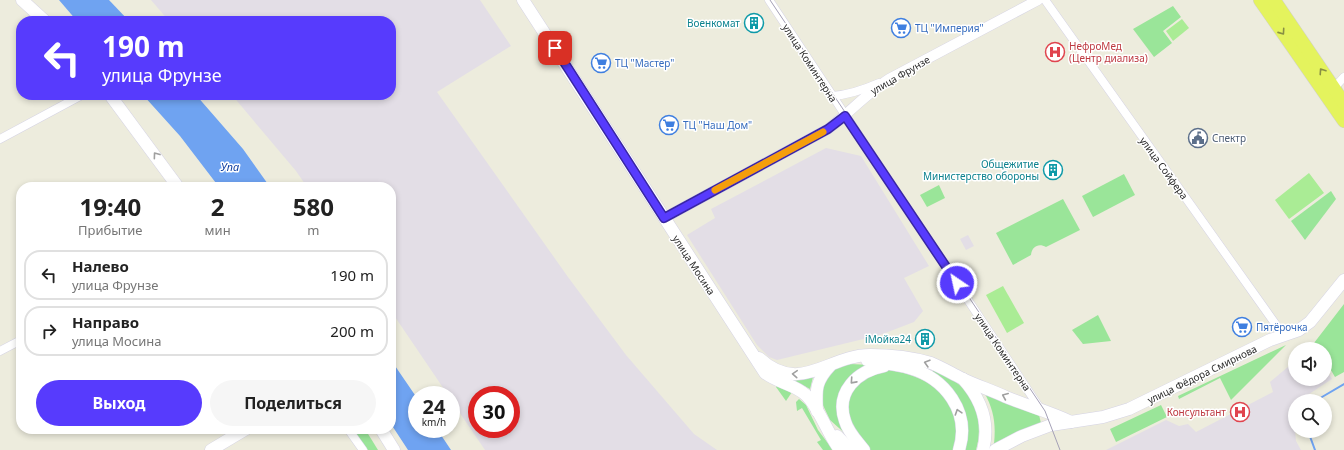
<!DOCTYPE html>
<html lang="ru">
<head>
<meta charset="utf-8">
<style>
	:root { --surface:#fff; --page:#f6f6f6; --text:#222; --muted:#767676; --line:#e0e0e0; --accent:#573bfd }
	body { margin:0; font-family:"Noto Sans",sans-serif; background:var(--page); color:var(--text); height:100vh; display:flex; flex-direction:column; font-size:15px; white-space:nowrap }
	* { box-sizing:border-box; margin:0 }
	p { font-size:13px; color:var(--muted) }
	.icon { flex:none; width:22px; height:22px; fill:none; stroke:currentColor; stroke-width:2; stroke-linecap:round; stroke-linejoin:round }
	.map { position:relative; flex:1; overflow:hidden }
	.sheet { position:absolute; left:16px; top:182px; width:380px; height:252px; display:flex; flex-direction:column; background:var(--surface); border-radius:16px; box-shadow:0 2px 6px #0003 }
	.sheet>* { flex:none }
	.hud { position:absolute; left:16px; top:16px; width:380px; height:84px; border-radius:16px; box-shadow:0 2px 6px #0003; background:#573bfd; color:#fff; overflow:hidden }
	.tools { position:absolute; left:1288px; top:342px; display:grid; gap:8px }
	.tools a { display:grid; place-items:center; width:44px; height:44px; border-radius:50%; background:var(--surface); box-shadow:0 2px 6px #0003; font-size:20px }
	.speed { position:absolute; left:408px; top:386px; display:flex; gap:8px; font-size:20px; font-weight:700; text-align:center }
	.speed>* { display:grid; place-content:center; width:52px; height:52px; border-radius:50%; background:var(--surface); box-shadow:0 2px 6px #0003; line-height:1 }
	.speed small { font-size:10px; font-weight:400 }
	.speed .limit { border:6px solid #d22; background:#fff; color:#111 }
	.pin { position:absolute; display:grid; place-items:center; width:34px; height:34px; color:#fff; margin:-17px; border-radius:8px; box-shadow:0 2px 6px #0006 }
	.me { position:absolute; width:44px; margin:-22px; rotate:326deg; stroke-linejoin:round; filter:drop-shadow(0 0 3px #0008) }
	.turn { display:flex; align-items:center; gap:14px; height:84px; padding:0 20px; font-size:18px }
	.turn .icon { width:52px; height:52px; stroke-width:2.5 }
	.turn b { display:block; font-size:28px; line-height:34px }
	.eta { display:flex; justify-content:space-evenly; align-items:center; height:68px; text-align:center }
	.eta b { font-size:24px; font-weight:700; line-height:28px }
	.button { display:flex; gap:8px; margin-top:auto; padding:8px 20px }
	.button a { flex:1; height:46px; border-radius:24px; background:var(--accent); color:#fff; font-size:16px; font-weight:700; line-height:46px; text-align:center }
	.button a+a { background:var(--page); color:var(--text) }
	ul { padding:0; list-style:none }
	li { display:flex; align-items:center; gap:12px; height:50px; margin:0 8px 6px; padding:0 12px; border:2px solid var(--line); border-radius:16px }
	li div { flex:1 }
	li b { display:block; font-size:15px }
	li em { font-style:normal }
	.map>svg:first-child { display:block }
</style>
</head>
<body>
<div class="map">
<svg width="1344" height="450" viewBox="0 0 1344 450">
	<rect width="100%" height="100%" fill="#edecdd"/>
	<g fill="#e3dee6" fill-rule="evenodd">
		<path d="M151 0H480L511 46 437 92 568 277 626 355 694 434 717 450H485L451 400V395H448L391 311V187H307L296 171 232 95H391V21H169ZM477 395H511V429H477Z"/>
		<polygon points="826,148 861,156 929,266 904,278 923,311 914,322 880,335 777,360 769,357 757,345 687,235 715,218 711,209"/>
		<polygon points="968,235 974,246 966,250 960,239"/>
		<polygon points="1295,361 1295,379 1325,379 1325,368 1332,379 1306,396 1302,401 1295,401 1295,431 1296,441 1301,450 1106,450 1166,420 1179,426 1188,424 1196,432 1273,392 1270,382"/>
	</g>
	<g fill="#9ae599">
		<polygon points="1173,6 1181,17 1163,31 1172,43 1154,57 1133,29"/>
		<polygon points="1124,174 1135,195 1093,217 1082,196"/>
		<polygon points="939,185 945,198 927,207 920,195"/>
		<polygon points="1331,191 1336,199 1305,240 1291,221"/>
		<path d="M1063 199 1080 230 1046 247C1039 243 1032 246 1031 255L1013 265 996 233Z"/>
		<polygon points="1344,304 1344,372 1335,377 1325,360 1325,349 1318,349 1314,343"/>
		<polygon points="1098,315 1111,341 1083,344 1072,330"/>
		<polygon points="1286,345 1231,400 1220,378 1179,399 1178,396"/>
		<polygon points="850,364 871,365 848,380 849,437 830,420 821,401 822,386 834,369"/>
		<path d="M885 370C918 372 955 391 957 429 957 435 955 443 954 450H869L852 430 845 406 856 382Z"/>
		<path d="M934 370C940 373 947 376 953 380 976 395 984 425 976 450H965L957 395 945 381 932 372Z"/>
		<polygon points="813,377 810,389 789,378"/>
		<polygon points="776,386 792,392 786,401 776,387"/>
		<path d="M984 392 1039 415 1041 423 1016 432 994 444C996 424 994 410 984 392Z"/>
		<polygon points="799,399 806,405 818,430 833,450 823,450 817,442 821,440 802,408 797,411 796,402"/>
		<polygon points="1161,405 1167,417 1116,442 1110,429"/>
		<polygon points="352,429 365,429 378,450 368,450"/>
	</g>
	<g fill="#aaec95">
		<polygon points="1182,19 1189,28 1173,41 1166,31"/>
		<polygon points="1309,173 1324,193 1289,219 1275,200"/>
		<polygon points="1003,286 1024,323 1007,333 986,295"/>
	</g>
	<g fill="#6fa3f1">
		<polygon points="59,0 109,0 129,21 77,21"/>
		<polygon points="143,95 196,95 243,149 270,187 219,187 180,136"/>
		<polygon points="391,360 417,398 417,429 437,429 451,450 408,450 391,424"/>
	</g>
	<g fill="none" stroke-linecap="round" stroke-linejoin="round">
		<g stroke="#6fa3f1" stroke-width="2">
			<polyline points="1318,401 1322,397 1344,384"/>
			<polyline points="1308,431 1315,450"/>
		</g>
		<g stroke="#d5d3e4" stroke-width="9">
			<g id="minor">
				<polyline points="769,0 1041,410"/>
				<polyline points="1045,0 1284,336"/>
				<polyline points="1334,88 1344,77"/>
				<path d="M832 96C849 95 863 90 879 83"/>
				<polyline points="0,139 82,95"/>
				<polyline points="0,351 21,340"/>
				<polyline points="348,429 363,450"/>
			</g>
		</g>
		<g stroke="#d5d3e4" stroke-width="11">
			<path id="tertiary" d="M664 218 828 129C849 113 866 94 889 79L1038 0"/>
		</g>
		<g stroke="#d5d3e4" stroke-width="13">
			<g id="secondary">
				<polyline points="22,0 45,21"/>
				<path d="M523 0 765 373C778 383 794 384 806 395 819 407 828 435 840 450"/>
				<polyline points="110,95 178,187"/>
				<path d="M759 358C800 396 828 355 870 355 890 355 911 357 931 363 941 367 951 373 961 378 975 385 991 390 1006 397 1028 406 1050 412 1071 422"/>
				<path d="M867 360C880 363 895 364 909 368 945 378 971 412 959 450"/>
				<path d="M963 379C981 399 990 423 983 450"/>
				<path d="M817 411C816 390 815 382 830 366"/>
				<polyline points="381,429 394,450"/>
				<polyline points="837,436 851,450"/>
				<polyline points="211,450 246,429"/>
				<path d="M864 450C857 441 848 432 845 421 835 392 857 371 884 366"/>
				<polyline points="995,450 1022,436 1051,425 1103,417 1129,409 1270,340 1299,330 1310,322 1344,280"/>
			</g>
		</g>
		<g stroke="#d0d0d0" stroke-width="14">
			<g id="primary">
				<polyline points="1260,0 1344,121"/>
				<polyline points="1274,0 1344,103"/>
			</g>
		</g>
		<use href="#minor" stroke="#fff" stroke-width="8"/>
		<use href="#tertiary" stroke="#fff" stroke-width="10"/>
		<use href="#secondary" stroke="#fff" stroke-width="12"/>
		<use href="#primary" stroke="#e4f35d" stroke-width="13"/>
		<polyline stroke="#a4a0b6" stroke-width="1" points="770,0 1039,402 1045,411 1060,450"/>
	</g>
	<defs><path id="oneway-chevron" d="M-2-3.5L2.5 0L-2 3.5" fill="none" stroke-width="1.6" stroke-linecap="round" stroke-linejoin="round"/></defs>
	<g stroke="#888f44">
		<use href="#oneway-chevron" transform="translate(1282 32) rotate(55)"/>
		<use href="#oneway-chevron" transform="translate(1322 71) rotate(-124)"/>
	</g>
	<g stroke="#a0a0a0">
		<use href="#oneway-chevron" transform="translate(156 155) rotate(-126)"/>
		<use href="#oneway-chevron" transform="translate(927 363) rotate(-164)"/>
		<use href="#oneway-chevron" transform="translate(795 374) rotate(-176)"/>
		<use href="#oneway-chevron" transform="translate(853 381) rotate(132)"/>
		<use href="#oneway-chevron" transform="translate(1005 396) rotate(-157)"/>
		<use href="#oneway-chevron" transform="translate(958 412) rotate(-108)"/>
	</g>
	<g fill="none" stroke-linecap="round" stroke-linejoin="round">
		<g stroke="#3926a4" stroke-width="10">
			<polyline id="route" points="555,48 664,218 828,129 845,116 957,283"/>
		</g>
		<use href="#route" stroke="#573bfd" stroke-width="7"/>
		<polyline stroke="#f59e0b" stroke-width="7" points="715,190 823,132"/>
	</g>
	<defs>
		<g id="building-ring" transform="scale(1)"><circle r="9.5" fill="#fff" stroke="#0f9aa8" stroke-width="1.5"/><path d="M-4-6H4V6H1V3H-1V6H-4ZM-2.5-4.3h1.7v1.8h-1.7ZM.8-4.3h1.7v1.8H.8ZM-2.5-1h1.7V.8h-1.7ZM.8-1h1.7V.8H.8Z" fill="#0f9aa8"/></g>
		<g id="supermarket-ring" transform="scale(1)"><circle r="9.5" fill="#fff" stroke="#3f7fe0" stroke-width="1.5"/><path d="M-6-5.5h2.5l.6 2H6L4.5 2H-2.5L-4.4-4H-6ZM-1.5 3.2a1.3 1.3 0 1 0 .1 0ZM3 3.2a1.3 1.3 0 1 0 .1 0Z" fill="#3f7fe0"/></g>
		<g id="hospital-ring" transform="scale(1)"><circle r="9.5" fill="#fff" stroke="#e0444e" stroke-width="1.5"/><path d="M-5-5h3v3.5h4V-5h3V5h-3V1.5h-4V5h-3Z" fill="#e0444e"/></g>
		<g id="civic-ring" transform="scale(1)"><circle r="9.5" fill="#fff" stroke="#5c6f8a" stroke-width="1.5"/><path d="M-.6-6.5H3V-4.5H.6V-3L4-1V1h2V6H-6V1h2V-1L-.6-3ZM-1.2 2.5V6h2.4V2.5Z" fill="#5c6f8a"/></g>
	</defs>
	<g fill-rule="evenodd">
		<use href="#building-ring" x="754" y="23"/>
		<use href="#supermarket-ring" x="901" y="28"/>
		<use href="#hospital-ring" x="1055" y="52"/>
		<use href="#supermarket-ring" x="601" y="63"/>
		<use href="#supermarket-ring" x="669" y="125"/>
		<use href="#civic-ring" x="1198" y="138"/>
		<use href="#building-ring" x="1053" y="170"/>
		<use href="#supermarket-ring" x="1242" y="327"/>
		<use href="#building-ring" x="925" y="339"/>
		<use href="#hospital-ring" x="1240" y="412"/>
	</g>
	<g text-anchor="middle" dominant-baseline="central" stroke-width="3" stroke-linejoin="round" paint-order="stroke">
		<g font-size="10" fill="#0d838f" stroke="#fff" text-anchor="end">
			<text x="740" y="23">Военкомат</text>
			<text x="1039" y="164">Общежитие<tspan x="1039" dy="12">Министерство обороны</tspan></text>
			<text x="911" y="339">iМойка24</text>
		</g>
		<g font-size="10" fill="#366cbe" stroke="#fff" text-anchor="start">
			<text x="915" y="28">ТЦ "Империя"</text>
			<text x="615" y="63">ТЦ "Мастер"</text>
			<text x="683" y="125">ТЦ "Наш Дом"</text>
			<text x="1256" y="327">Пятёрочка</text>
		</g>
		<g font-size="10" fill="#be3a42" stroke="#fff" text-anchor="start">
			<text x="1069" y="46">НефроМед<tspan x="1069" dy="12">(Центр диализа)</tspan></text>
			<text x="1226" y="412" text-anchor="end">Консультант</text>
		</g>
		<g font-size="10" fill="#2b2b2b" stroke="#fff">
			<text transform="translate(810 63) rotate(57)">улица Коминтерна</text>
			<text transform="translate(900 75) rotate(-30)">улица Фрунзе</text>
			<text transform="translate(1164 168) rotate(54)">улица Сойфера</text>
			<text transform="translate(694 265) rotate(57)">улица Мосина</text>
			<text transform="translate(1003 352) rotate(56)">улица Коминтерна</text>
			<text transform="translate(1202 374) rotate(-26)">улица Фёдора Смирнова</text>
		</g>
		<g font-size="10" fill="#4e5e75" stroke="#fff" text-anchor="start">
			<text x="1212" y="138">Спектр</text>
		</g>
		<g font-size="11" font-style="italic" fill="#0b3b9f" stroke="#fff">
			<text x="230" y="166">Упа</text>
		</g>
	</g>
</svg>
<div class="tools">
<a><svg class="icon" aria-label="sound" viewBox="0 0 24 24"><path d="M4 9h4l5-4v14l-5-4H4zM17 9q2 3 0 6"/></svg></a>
<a><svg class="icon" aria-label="search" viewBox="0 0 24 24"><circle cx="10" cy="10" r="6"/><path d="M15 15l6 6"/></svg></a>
</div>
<div class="speed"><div>24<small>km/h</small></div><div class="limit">30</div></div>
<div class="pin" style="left:555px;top:48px;background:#d93025"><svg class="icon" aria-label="arrive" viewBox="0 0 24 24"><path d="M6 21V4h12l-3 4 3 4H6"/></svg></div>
<svg class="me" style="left:957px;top:283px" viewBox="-20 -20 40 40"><circle r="17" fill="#573bfd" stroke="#fff" stroke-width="3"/><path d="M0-11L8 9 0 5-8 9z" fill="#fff"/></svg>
<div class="hud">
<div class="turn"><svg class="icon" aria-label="left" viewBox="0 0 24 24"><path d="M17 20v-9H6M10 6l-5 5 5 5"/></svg><div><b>190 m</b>улица Фрунзе</div></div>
</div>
<section class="sheet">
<div class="eta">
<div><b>19:40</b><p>Прибытие</p></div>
<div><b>2</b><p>мин</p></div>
<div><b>580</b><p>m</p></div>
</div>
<ul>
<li><svg class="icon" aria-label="left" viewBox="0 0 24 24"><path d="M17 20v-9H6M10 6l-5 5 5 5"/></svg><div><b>Налево</b><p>улица Фрунзе</p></div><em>190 m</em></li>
<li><svg class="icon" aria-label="right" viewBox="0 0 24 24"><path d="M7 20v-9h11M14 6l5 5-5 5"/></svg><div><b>Направо</b><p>улица Мосина</p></div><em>200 m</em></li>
</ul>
<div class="button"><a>Выход</a><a>Поделиться</a></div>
</section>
</div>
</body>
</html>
